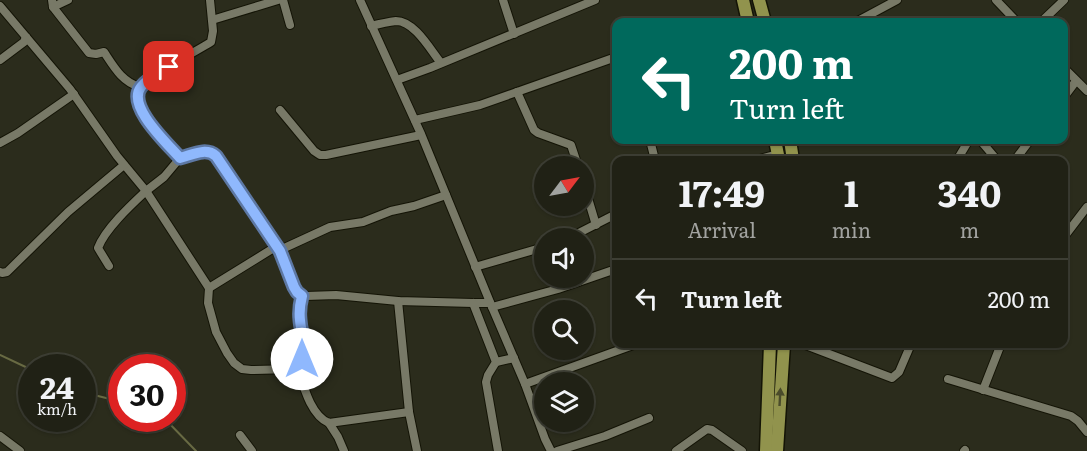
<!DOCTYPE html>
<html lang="en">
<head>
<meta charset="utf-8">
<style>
	:root { --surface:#202115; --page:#2d2e22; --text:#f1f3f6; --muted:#a2a3a0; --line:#3d3e34 }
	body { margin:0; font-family:Literata,serif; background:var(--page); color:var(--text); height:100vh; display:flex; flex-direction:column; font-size:22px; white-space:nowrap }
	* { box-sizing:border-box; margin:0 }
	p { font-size:20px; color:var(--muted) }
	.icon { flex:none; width:33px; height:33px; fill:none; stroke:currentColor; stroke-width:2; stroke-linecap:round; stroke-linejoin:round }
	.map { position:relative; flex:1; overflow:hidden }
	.details { position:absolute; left:612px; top:156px; width:456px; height:192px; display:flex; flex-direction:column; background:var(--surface); border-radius:12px; box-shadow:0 2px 4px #0004,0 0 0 2px var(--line) }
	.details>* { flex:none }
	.top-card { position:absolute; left:612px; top:18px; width:456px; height:126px; border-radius:12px; box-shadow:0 2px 4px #0004,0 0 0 2px var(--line); background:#00695c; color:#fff; overflow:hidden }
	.needle { width:39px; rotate:58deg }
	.controls { position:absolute; left:534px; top:156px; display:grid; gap:12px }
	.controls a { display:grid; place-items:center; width:60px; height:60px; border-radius:50%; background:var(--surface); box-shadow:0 2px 4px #0004,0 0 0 2px var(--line); font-size:30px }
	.speed { position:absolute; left:18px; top:354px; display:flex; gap:12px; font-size:30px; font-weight:700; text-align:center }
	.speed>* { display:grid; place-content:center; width:78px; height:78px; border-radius:50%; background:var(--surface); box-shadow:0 2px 4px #0004,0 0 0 2px var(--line); line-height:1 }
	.speed small { font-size:15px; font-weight:400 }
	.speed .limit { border:9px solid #d22; background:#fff; color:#111 }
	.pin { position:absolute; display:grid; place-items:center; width:51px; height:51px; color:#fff; margin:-26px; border-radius:12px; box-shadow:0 3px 9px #0006 }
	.me { position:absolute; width:66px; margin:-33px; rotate:0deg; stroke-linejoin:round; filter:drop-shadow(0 0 4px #0008) }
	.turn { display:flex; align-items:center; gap:21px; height:126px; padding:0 18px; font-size:27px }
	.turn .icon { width:78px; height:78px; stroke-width:2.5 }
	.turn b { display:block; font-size:42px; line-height:51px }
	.eta { display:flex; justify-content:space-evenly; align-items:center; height:102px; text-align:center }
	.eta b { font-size:36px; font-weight:700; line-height:42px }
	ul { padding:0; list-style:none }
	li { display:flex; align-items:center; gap:18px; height:78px; padding:0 18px; border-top:2px solid var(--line) }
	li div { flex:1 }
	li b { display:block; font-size:22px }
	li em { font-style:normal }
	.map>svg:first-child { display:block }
</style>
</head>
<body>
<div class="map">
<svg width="1087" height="451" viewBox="0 0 1087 451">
	<rect width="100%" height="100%" fill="#2b2c1c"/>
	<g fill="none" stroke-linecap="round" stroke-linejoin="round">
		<g stroke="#686a43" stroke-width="2">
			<polyline points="0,355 32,370"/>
			<polyline points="82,392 122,402"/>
			<polyline points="164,418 196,451"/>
		</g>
		<g stroke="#141406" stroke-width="10">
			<g id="street">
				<path d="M52 0 53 7 89 53 96 54 104 52C114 67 122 82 140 87"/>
				<polyline points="283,0 290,25"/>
				<polyline points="360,0 421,134 492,307 525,384 545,439 551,451"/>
				<polyline points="503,0 514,34"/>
				<polyline points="996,0 1017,22"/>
				<polyline points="0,6 70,89 117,156 146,191 164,177 180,158 207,151 212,153 216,156 281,251 294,287 301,295 306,296 336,295 398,301 473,303 490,303"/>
				<polyline points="53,7 68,0"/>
				<polyline points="212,20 278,0"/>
				<polyline points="856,22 897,0"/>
				<polyline points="1041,22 1064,0"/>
				<path d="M371 26C379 24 388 22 396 21 415 21 431 51 441 63"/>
				<polyline points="0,60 24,42 26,37"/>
				<polyline points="1064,68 1087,91"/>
				<polyline points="397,80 430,68 595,0"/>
				<polyline points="517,92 534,130 538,133 571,145 578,166"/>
				<polyline points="1064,97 1076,81"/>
				<polyline points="280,110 314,151 320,155 326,155 421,135"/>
				<polyline points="415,120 480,105 616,57"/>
				<polyline points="650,140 655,160"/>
				<polyline points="980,140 997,160"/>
				<polyline points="0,143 18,133 74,94"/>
				<path d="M180 158C169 145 156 133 146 119 141 112 136 100 138 92 142 79 197 51 211 42L213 31 210 0"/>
				<polyline points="756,160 778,154"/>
				<polyline points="957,160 969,140"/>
				<polyline points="1015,160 1030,140"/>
				<polyline points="584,185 596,225"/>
				<polyline points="1064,237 1087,207"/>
				<polyline points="569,238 616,214"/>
				<polyline points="280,250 330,227 363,222 391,211 414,206 446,195"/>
				<path d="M109 266 98 248C105 229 131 205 146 191L209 288 208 303 216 332 227 353 234 363 242 369 251 370 293 369 300 363 304 352 305 345 299 313 302 296"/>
				<polyline points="475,267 544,247"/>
				<polyline points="0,272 2,273 7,272 68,212 124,165"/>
				<polyline points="209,288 277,246"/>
				<polyline points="398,301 409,412 417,451"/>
				<polyline points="473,303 496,362 488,375 486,382 498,451"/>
				<polyline points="492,307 558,289 616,269"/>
				<polyline points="803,344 892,378 899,372 911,344"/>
				<polyline points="496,362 514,358"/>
				<path d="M297 366C303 384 310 415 329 423L409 412"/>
				<polyline points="948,379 1071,416 1078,421 1087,432"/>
				<polyline points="525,384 636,344"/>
				<polyline points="983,390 1001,344"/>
				<polyline points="329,423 338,437 344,451"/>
				<polyline points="240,435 252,451"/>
				<polyline points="0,436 20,451"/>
				<polyline points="557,451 605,436 649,418"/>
				<polyline points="676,451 707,429 712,430 742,451"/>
				<polyline points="964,451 965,450"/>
			</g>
		</g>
		<g stroke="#141406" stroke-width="15">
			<g id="primary">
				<polyline points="743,0 748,22"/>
				<polyline points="759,0 765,22"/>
				<polyline points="775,140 779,160"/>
				<polyline points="790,140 793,160"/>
				<polyline points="766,451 770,344"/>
				<polyline points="777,451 784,344"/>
			</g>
		</g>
		<use href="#street" stroke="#787967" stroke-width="8"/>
		<use href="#primary" stroke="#91934d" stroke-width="12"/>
	</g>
	<defs><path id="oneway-solid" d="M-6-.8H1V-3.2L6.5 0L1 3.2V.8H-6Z" transform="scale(1.5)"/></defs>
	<use fill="#4a4b2b" href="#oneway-solid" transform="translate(780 397) rotate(-87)"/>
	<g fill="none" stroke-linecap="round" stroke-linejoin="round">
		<g stroke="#5d78a4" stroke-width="15">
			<path id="route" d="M169 67C159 73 148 78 141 87 126 106 168 144 180 158 192 155 206 147 216 156L280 251 294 287 297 292 302 296C300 304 299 312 300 320 301 334 307 345 302 359"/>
		</g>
		<use href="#route" stroke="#8fb8fd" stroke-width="10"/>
	</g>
</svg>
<div class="controls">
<a><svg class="needle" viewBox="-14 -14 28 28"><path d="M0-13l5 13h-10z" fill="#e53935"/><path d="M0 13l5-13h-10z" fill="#a2a3a0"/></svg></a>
<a><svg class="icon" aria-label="sound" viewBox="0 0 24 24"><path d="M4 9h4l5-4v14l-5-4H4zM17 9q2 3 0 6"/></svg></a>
<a><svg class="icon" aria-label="search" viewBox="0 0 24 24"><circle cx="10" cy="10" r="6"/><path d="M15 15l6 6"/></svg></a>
<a><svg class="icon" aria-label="layers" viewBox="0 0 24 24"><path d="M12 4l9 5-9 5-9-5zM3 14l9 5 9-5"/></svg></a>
</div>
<div class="speed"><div>24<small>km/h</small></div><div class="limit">30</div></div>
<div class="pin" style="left:169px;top:67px;background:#d93025"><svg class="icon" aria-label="arrive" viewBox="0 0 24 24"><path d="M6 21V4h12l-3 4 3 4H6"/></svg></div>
<svg class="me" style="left:302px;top:359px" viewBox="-20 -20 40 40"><circle r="19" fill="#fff"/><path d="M0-13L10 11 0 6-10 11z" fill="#8fb8fd"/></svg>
<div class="top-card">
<div class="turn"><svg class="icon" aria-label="left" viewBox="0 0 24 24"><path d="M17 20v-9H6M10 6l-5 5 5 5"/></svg><div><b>200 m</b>Turn left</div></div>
</div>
<section class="details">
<div class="eta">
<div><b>17:49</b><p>Arrival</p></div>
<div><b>1</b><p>min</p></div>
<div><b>340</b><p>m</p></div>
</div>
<ul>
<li><svg class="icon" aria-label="left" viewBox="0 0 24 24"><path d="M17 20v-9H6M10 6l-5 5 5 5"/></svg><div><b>Turn left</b></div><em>200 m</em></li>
</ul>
</section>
</div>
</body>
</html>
